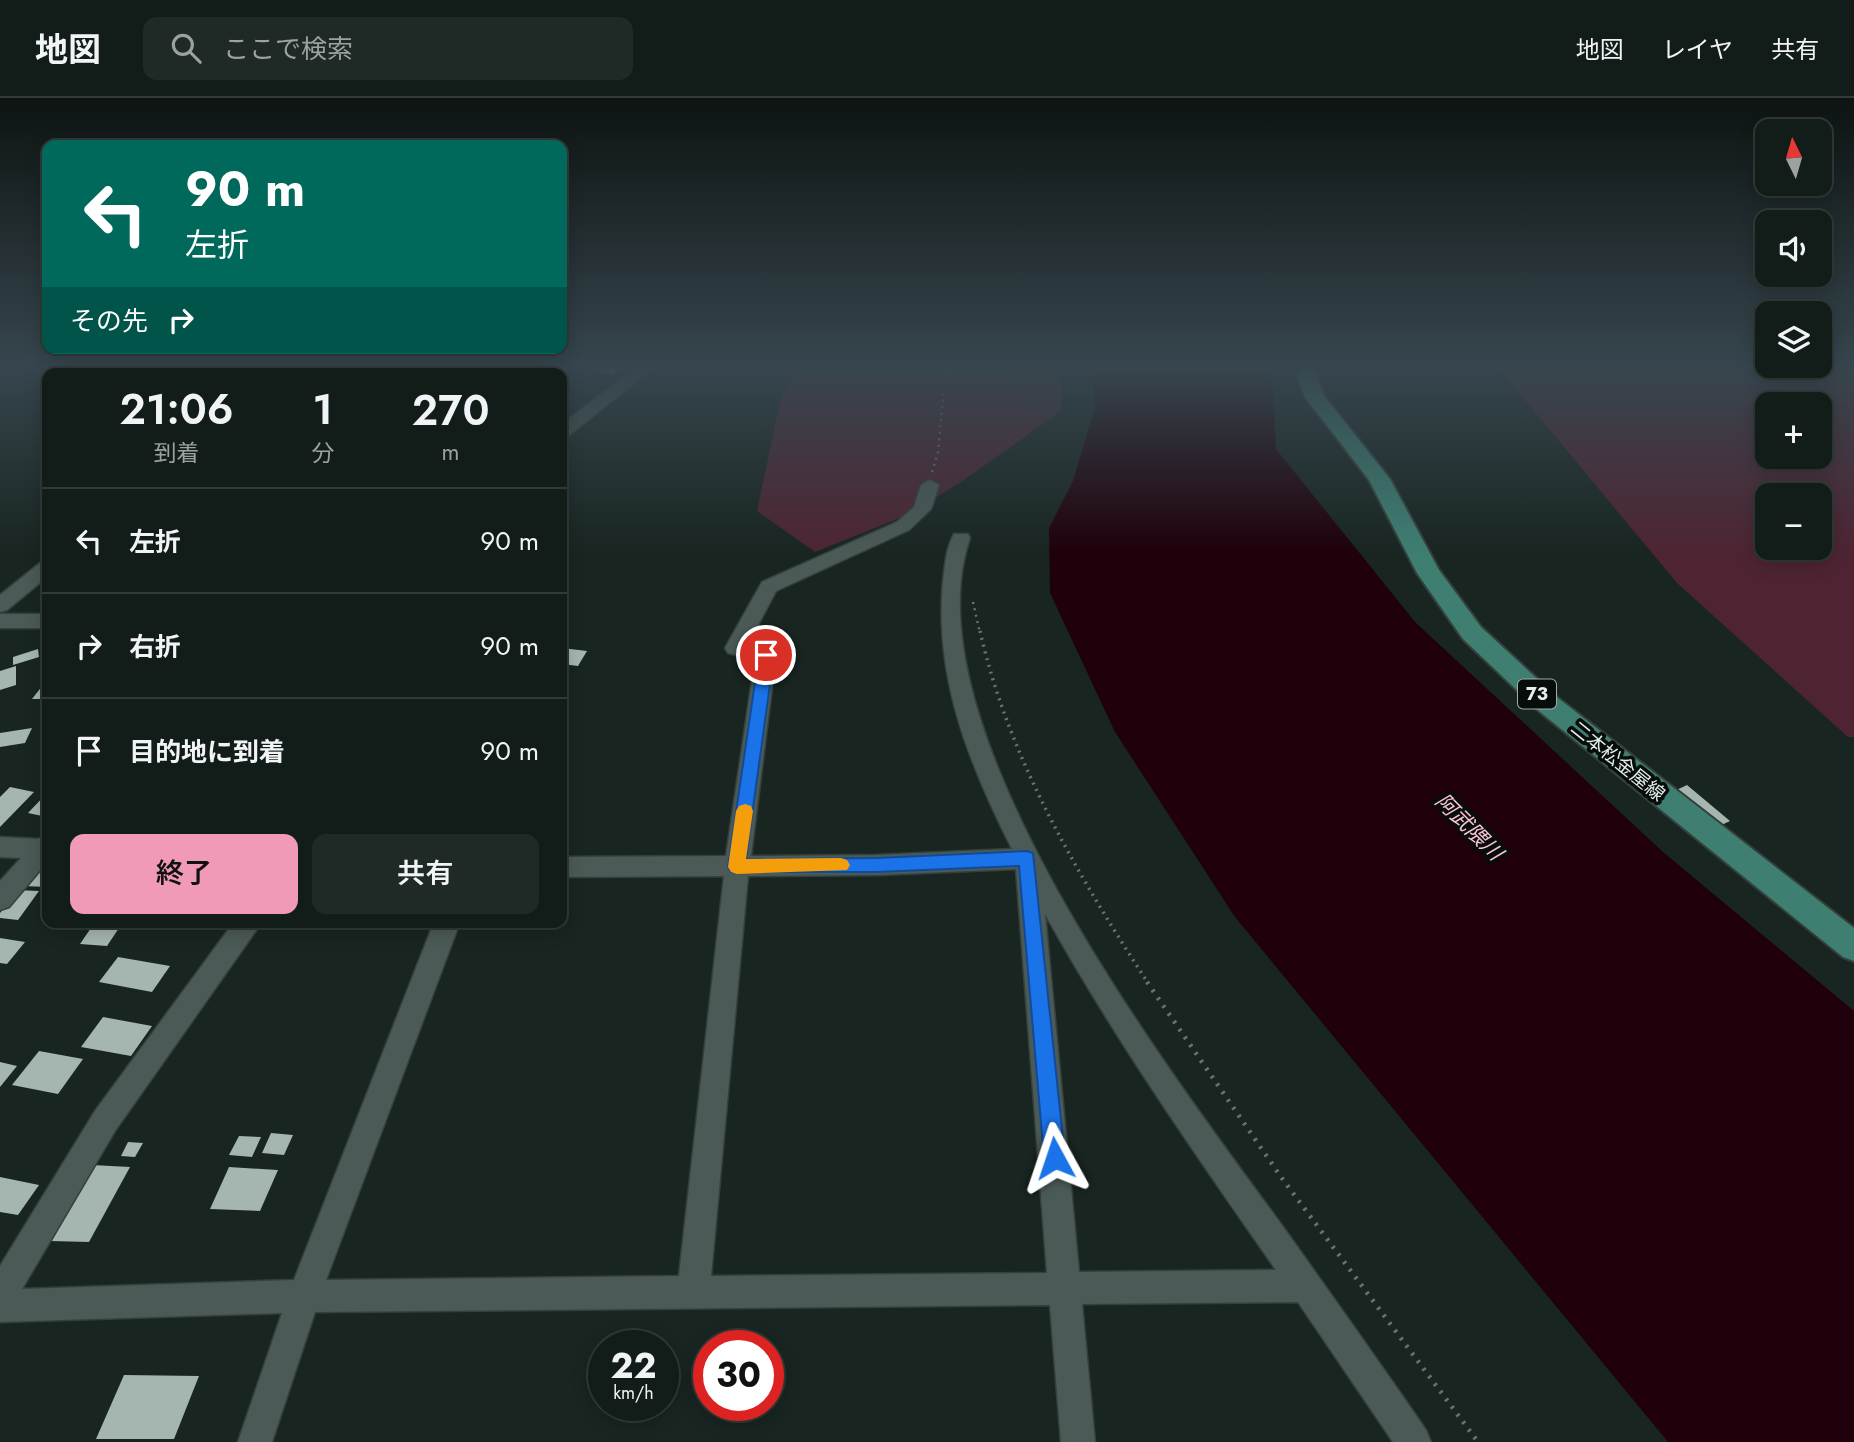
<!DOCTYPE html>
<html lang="ja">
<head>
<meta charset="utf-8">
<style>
	:root { --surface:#121c19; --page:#1f2926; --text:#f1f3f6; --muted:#9ca1a2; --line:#313a38; --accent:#f09ab7 }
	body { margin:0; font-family:Jost,"Noto Sans JP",sans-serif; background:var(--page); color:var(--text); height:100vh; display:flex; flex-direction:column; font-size:26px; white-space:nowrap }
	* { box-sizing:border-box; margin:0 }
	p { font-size:23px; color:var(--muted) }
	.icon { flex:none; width:38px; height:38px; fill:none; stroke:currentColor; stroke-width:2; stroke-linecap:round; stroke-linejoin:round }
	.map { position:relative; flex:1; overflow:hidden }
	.sheet { position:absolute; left:42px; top:270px; width:525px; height:560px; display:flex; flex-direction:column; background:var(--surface); border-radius:14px; box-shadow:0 4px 18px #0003,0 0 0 2px var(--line) }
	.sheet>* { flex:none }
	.top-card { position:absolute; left:42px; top:42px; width:525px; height:214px; border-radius:14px; box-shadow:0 4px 18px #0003,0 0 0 2px var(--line); background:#00695c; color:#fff; overflow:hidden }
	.needle { width:46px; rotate:355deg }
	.fabs { position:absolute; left:1755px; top:21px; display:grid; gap:14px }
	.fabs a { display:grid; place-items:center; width:77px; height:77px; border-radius:14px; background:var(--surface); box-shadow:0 4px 18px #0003,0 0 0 2px var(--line); font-size:35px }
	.speed { position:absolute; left:588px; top:1232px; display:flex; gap:14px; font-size:35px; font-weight:700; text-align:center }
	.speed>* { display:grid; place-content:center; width:91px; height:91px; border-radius:50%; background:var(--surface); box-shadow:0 4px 18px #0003,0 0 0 2px var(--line); line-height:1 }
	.speed small { font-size:18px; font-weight:400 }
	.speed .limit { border:10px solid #d22; background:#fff; color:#111 }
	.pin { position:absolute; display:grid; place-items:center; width:60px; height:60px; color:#fff; margin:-30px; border:4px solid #fff; border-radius:50%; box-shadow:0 2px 7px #0007 }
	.me { position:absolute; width:77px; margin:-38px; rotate:355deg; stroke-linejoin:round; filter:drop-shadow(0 0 5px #0008) }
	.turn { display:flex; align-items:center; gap:24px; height:147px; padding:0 28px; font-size:32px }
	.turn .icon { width:91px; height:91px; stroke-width:2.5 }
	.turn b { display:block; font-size:49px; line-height:60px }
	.then { display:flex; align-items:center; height:66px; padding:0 28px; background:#0003; gap:14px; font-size:26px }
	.eta { display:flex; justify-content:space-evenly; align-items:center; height:119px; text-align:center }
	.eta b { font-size:42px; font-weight:600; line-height:49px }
	.cta { display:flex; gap:14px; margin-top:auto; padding:14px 28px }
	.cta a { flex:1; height:80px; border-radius:14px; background:var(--accent); color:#111; font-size:28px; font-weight:600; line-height:80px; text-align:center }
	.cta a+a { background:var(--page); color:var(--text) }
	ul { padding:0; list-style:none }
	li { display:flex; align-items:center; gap:21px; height:105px; padding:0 28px; border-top:2px solid var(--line) }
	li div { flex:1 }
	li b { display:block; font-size:26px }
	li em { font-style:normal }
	header { display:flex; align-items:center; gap:42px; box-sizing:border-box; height:98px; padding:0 35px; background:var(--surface); border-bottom:2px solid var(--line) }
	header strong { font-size:33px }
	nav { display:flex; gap:38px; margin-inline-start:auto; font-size:24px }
	.search { width:490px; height:63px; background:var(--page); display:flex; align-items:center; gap:18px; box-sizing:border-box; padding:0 24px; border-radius:14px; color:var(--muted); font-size:26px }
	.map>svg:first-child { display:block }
</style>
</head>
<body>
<header>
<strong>地図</strong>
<div class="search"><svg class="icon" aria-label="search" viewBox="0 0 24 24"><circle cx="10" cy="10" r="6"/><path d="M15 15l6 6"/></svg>ここで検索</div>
<nav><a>地図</a><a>レイヤ</a><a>共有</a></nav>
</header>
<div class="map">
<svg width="1854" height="1344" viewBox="0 0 1854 1344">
	<rect width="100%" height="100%" fill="#182521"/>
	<g fill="#4e2433" fill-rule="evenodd">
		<polygon points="385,267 517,267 497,275 382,275"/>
		<polygon points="804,267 1062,267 1061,313 964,382 907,417 815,454 757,413 782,295"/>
		<path d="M1496 267H1854V639H1848L1677 485ZM1768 306H1820V359H1768ZM1768 397H1820V450H1768Z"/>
	</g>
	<polygon fill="#1f000b" points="1093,267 1271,267 1276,351 1415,524 1663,754 1854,913 1854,1344 1668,1344 1235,819 1115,634 1050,495 1049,430 1073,383 1095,310"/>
	<g fill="#a5b5b0">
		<polygon points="576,267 623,267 613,277"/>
		<polygon points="562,550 587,553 578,568 562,566"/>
		<polygon points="38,551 39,559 13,567 13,559"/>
		<polygon points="16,568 16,587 0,592 0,573"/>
		<polygon points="43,587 47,587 47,601 32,601"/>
		<polygon points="32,630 25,645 0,649 0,635"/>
		<polygon points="1687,687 1730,723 1713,731 1670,695"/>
		<polygon points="10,689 34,694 0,729 0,699"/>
		<polygon points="47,695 47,719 28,715"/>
		<polygon points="44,762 47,763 47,789 24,788"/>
		<polygon points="17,792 39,793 18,822 0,820 0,815"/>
		<polygon points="95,824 123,824 107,848 80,846"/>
		<polygon points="0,840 25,844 7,866 0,865"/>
		<polygon points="118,859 170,868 152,894 99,884"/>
		<polygon points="103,919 152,928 131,958 81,949"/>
		<polygon points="39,953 83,961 58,996 12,987"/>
		<polygon points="0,964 17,968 0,989"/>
		<polygon points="271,1035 293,1037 284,1057 262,1055"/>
		<polygon points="239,1038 261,1039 252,1059 229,1057"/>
		<polygon points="128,1044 143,1045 135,1059 121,1058"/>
		<polygon points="92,1067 130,1069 89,1144 50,1143"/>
		<polygon points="229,1069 278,1072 260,1113 210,1111"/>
		<polygon points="0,1079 39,1087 18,1117 0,1114"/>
		<polygon points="124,1277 199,1278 174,1341 96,1341"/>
	</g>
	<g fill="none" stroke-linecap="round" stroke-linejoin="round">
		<g stroke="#35403c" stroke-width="3">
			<g id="minor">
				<polygon points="184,267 199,267 194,275 178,275"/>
				<polygon points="640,267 657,267 568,338 562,339 562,326"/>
				<path d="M930 382 939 387 931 411 909 432 776 493 748 546 773 552 776 557 751 758 877 757 1012 751C969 666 934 579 943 483 945 467 946 450 954 436H968L970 440C904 630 1177 983 1286 1133 1333 1199 1380 1265 1426 1332L1431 1344H1393L1298 1204 1082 1206 1095 1344H1061L1050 1207 315 1214 272 1344H238L282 1215 0 1224V1168L95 1013 234 824H262L115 1033 22 1191 294 1182 434 824H460L326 1182 679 1178 724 778 562 779V759L726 758 755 562 728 555 725 550 762 484 897 424 914 409 921 387ZM1016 771 1047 1175 711 1178 748 778 877 777ZM1045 816C1114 940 1195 1056 1276 1172L1079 1174Z"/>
				<polygon points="47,463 47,479 7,512 0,514 0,497 40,465"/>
				<rect x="0" y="516" width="47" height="14"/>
				<polygon points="47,737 47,764 9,809 0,812 0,783 21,760 0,759 0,739 38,741"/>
			</g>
		</g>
		<g stroke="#35403c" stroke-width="4">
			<polygon id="major" points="1298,267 1318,267 1318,281 1324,298 1390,381 1439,472 1481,529 1558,600 1854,830 1854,863 1843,859 1540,614 1463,541 1417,475 1369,382 1305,299 1298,281"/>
		</g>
		<g stroke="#68736f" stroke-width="2.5" stroke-dasharray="2 4.5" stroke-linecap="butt">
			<polyline points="932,374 938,354 946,267"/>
			<polyline points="973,504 980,535"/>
		</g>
		<path stroke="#68736f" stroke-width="3.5" stroke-dasharray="2 5" stroke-linecap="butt" d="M980 533C1009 661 1077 776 1148 885"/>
		<polyline stroke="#68736f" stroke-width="4.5" stroke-dasharray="2.5 7" stroke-linecap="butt" points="1147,884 1281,1079 1478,1344"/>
		<use href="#minor" fill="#4b5a56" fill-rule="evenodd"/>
		<use href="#major" fill="#3e7f72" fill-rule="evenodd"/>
	</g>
	<linearGradient id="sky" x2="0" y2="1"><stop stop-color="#0d1412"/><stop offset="0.59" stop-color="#37464e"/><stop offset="1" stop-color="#37464e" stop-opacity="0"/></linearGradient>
	<rect width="1854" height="456" fill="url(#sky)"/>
	<polygon fill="#1a73e8" stroke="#114b97" stroke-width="2" points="766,552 774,557 746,761 877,760 1027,753 1033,755 1065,1060 1062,1067 1055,1070 1048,1067 1044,1060 1019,768 877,774 731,774 728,769 759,557"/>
	<polygon fill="#f59e0b" points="745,706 751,708 753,713 746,761 841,760 847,762 850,767 847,772 737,776 731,774 728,769 736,713 739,708"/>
	<g text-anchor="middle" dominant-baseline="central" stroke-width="7" stroke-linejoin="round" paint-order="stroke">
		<rect fill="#070d0b" stroke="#a3aba8" stroke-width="2" x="1518" y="581.5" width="38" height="29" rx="5"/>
		<g font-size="18" font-weight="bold" fill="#e6efec">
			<text x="1537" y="596">73</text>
		</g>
		<g font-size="19" fill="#e6efec" stroke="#070d0b">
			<text transform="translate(1618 663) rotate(39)">二本松金屋線</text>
		</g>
		<g font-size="21" font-style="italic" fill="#fdc3d5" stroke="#070d0b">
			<text transform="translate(1469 729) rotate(45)">阿武隈川</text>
		</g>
	</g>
</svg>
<div class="fabs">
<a><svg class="needle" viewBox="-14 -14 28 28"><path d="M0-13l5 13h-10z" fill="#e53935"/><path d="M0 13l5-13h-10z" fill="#9ca1a2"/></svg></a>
<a><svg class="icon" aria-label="sound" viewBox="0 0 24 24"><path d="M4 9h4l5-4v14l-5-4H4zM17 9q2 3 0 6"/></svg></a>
<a><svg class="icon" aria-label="layers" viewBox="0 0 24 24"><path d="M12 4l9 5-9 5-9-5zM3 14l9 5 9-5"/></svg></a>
<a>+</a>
<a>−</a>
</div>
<div class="speed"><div>22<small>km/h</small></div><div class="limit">30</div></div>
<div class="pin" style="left:766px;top:557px;background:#d93025"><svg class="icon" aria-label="arrive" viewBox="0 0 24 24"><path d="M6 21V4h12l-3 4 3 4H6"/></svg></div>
<svg class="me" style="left:1055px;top:1060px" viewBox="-20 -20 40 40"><path d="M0-17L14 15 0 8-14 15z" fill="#1a73e8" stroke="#fff" stroke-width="4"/></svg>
<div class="top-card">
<div class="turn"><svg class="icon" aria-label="left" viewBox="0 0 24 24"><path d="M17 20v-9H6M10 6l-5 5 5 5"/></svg><div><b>90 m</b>左折</div></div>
<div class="then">その先<svg class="icon" aria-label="right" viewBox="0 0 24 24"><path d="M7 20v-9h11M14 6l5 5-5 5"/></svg></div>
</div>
<section class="sheet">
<div class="eta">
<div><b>21:06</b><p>到着</p></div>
<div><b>1</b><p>分</p></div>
<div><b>270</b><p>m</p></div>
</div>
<ul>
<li><svg class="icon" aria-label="left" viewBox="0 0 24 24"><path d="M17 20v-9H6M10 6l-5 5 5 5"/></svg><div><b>左折</b></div><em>90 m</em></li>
<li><svg class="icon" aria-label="right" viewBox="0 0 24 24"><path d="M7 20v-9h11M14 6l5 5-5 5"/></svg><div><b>右折</b></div><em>90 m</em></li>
<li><svg class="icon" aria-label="arrive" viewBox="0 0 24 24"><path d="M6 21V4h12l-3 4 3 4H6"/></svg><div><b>目的地に到着</b></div><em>90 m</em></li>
</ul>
<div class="cta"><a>終了</a><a>共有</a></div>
</section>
</div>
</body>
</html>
